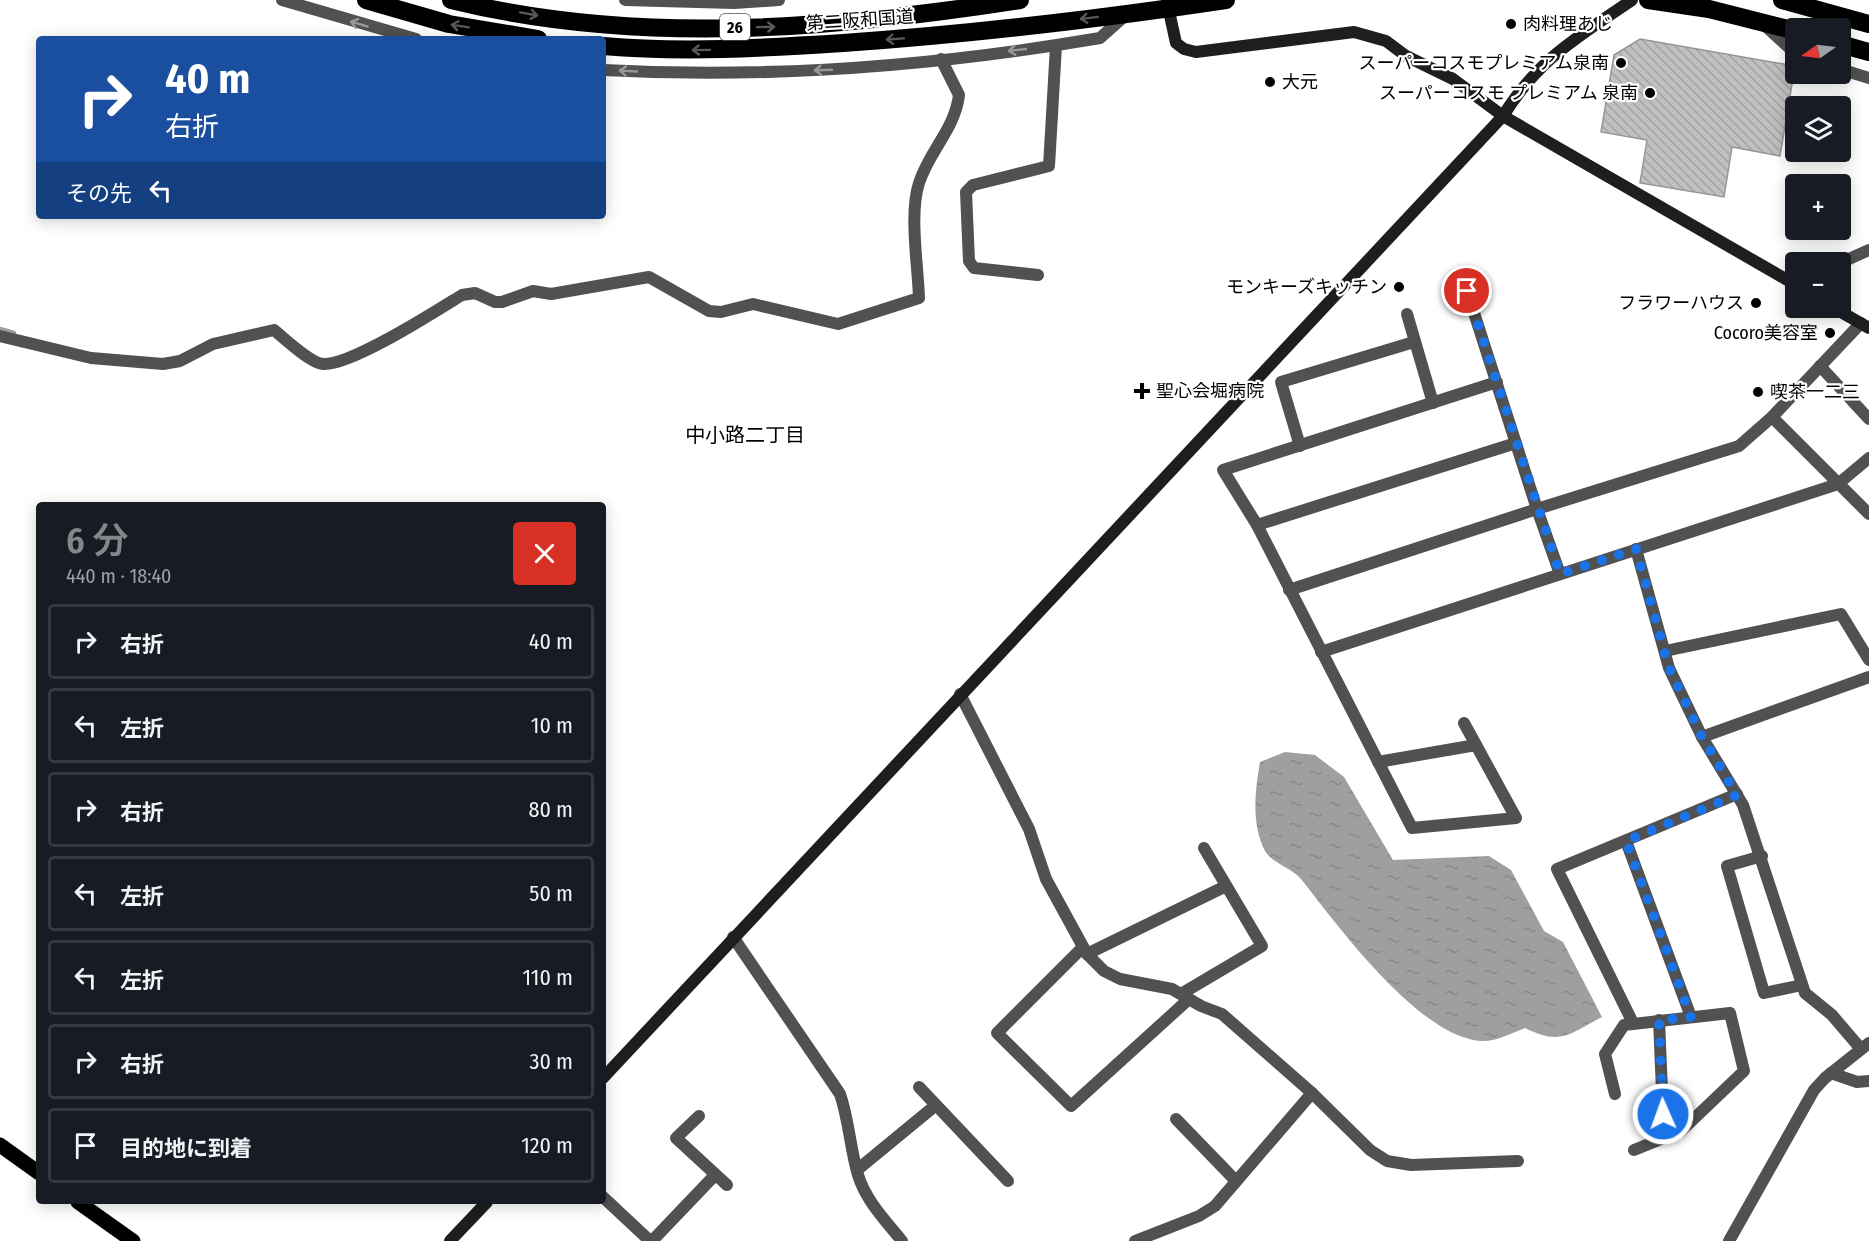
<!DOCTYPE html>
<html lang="ja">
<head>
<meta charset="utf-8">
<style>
	:root { --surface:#171b24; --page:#20242c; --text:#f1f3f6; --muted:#9ea1a6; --line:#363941; --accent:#858687 }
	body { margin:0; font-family:"Fira Sans Condensed","Noto Sans JP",sans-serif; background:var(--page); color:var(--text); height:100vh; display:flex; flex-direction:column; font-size:22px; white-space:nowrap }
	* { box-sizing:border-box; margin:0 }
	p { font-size:20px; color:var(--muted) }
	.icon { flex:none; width:33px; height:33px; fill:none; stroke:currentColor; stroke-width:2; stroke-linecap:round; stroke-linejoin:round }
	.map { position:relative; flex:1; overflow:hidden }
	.side { position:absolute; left:36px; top:502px; width:570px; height:702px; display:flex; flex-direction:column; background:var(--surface); border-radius:6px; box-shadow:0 3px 15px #0003 }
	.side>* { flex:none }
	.hud { position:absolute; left:36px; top:36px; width:570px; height:183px; border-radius:6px; box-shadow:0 3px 15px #0003; background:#1a4fa0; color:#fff; overflow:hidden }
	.needle { width:39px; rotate:256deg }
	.controls { position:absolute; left:1785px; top:18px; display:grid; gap:12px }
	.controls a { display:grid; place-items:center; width:66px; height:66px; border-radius:6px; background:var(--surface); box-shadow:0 3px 15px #0003; font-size:30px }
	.pin { position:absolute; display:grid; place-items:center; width:51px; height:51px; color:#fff; margin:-26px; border:3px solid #fff; border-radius:50%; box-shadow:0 2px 6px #0007 }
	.me { position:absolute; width:66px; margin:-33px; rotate:358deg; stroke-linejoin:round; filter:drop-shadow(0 0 4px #0008) }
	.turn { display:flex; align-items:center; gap:21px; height:126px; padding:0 30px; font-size:27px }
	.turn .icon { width:78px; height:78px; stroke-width:2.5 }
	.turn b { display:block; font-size:42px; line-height:51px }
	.then { display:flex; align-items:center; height:57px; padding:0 30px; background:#0003; gap:12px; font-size:22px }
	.round { display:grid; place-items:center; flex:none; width:63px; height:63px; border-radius:6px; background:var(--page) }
	.summary { display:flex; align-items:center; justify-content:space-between; height:102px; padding:0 30px }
	h1 { font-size:36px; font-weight:600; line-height:45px; color:var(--accent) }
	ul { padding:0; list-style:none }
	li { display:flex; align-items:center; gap:18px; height:75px; margin:0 12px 9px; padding:0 18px; border:3px solid var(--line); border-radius:6px }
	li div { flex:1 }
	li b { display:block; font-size:22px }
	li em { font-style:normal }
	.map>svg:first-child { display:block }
</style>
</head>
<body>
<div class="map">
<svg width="1869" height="1241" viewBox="0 0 1869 1241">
	<defs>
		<pattern id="water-ripples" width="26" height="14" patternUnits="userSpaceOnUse" patternTransform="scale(1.5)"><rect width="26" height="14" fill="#9f9f9f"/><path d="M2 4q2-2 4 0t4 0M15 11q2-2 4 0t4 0" fill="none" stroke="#878787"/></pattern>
		<pattern id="building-back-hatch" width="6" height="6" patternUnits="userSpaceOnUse" patternTransform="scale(1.5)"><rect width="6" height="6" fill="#c0c0c0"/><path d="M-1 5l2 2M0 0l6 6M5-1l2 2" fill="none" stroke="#a3a3a3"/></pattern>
	</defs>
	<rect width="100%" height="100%" fill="#fff"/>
	<path fill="url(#water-ripples)" d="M1285 752 1315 755 1344 777 1393 860 1489 856 1511 870 1544 931 1563 942 1602 1017C1569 1034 1561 1046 1525 1028 1512 1033 1495 1042 1481 1041 1419 1037 1338 926 1301 879 1292 868 1272 863 1265 851 1251 824 1255 791 1260 762Z"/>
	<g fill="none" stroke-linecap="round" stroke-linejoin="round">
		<polyline stroke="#9f9f9f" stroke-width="4.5" points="0,329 14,333"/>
	</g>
	<polygon fill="url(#building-back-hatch)" stroke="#959595" stroke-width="1.5" points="1640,39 1795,66 1780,156 1732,147 1724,197 1640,183 1647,140 1601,132 1614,55"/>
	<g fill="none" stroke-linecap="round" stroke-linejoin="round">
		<g stroke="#515151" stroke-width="12">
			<polyline points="282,0 416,39"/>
			<polyline points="625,0 734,3 779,0"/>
			<polyline points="1762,23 1796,54"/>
			<polyline points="1840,69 1869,78"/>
			<path d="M603 70C769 79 936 66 1100 38L1127 14"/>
			<polyline points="1840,263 1869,250"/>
			<polyline points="1038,275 974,268 969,261 966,192 973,185 1049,166 1056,46"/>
			<polyline points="1467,291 1537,509 1560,574"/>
			<polyline points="1407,314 1433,403"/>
			<path d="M0 336 91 358 163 364 180 361 213 344 274 330C284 338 310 363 323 364 351 366 436 311 462 295L475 293 495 302H502L533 291 551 294 649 277 709 311 721 312 753 304 838 324 919 298C918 265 909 214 919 183 929 151 955 129 959 95L941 59"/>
			<polyline points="1820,366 1869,419"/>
			<polyline points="1772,417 1869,514"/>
			<polyline points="1300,446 1281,382 1414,342"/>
			<polyline points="1257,525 1516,443"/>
			<polyline points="1636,549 1669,668 1702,737 1743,805 1805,993 1832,1015 1861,1049"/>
			<polyline points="1289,590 1537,509 1739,446 1772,417 1861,323"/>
			<polyline points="1665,651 1841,614 1869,660"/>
			<polyline points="1321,652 1838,484 1869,458"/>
			<polyline points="960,694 1029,829 1046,879 1087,954 1104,971 1120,979 1172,989 1201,1006 1222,1014 1312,1093 1370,1150 1387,1161 1411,1165 1518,1161"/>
			<polyline points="1464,723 1516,818 1412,828 1257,525 1223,470 1497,382"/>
			<polyline points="1702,737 1869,677"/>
			<polyline points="1378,762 1476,745"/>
			<polyline points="1626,841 1691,1017"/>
			<polyline points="1762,856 1727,866 1764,993 1802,985"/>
			<path d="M733 937 840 1094C849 1120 850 1148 858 1175 866 1201 886 1221 902 1241"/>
			<polyline points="1083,947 997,1033 1071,1106 1189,999"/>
			<polyline points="1087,954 1226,886"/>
			<polyline points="1181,994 1262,946 1204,848"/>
			<polyline points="1659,1020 1664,1138"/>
			<polyline points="1633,1023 1557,869 1737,794"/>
			<polyline points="1831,1073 1857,1082 1869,1081"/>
			<polyline points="919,1087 1008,1181"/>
			<polyline points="1615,1094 1605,1054 1624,1025 1730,1013 1744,1071 1681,1131 1634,1150"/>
			<polyline points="699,1116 676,1138 727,1185"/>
			<polyline points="1176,1119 1236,1181"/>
			<polyline points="857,1170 936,1105"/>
			<polyline points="603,1197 650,1241"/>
			<polyline points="652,1241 715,1175"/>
			<polyline points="1135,1241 1199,1216 1215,1206 1312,1093"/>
			<polyline points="1729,1241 1814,1090 1825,1078 1869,1043"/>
		</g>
		<g stroke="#1e1e1e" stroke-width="12">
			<polyline points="1167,2 1176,43 1184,49 1196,52 1354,32 1386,41 1406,56 1453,79 1503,116 1796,285"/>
			<polyline points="1834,308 1869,328"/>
			<path d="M603 1078 1503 116C1539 58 1578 37 1632 0"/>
			<polyline points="450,1241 487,1202"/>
		</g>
		<g stroke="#000" stroke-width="15">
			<polyline points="0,1145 39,1173"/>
			<polyline points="78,1202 133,1241"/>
		</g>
		<g stroke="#000" stroke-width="18">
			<polyline points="366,0 449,24 538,39"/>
			<path d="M451 0C637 46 833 29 1020 0"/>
			<polyline points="1648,0 1709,9 1796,31"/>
			<polyline points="1782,0 1869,24"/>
			<polyline points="1840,44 1869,52"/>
			<path d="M603 46C683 53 763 48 843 43 971 34 1099 19 1226 0"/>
		</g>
	</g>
	<defs><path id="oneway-shaft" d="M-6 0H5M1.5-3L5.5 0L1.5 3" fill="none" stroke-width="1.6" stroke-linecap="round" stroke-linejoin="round" transform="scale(1.5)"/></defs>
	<g stroke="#595959">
		<use href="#oneway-shaft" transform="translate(529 14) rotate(10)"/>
		<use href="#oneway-shaft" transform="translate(1089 18) rotate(173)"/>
		<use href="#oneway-shaft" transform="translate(460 26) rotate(-171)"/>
		<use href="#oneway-shaft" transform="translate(766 27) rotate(-1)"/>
		<use href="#oneway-shaft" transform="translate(895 39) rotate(176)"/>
		<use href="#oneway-shaft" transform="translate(701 50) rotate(179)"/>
	</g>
	<g stroke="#979797">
		<use href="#oneway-shaft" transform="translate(359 24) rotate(-164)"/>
		<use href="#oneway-shaft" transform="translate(1017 50) rotate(174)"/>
		<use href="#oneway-shaft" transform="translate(823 70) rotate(178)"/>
		<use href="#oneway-shaft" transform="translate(628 71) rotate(-177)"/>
	</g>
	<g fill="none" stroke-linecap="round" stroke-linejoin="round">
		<polyline stroke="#1a73e8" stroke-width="10" stroke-dasharray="0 18" points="1467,291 1560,574 1636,549 1669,668 1702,737 1737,795 1626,841 1691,1017 1659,1020 1663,1114"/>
	</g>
	<g fill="#000" stroke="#fff" stroke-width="2">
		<circle cx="1511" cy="24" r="6"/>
		<circle cx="1621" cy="63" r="6"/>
		<circle cx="1270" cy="82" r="6"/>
		<circle cx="1650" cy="93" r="6"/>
		<circle cx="1399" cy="287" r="6"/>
		<circle cx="1756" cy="303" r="6"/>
		<circle cx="1830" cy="333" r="6"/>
		<path d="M1139 382h6v6h6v6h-6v6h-6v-6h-6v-6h6z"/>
		<circle cx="1758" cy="392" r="6"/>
	</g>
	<g text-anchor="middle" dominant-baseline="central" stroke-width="4.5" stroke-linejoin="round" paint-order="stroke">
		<rect fill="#fff" stroke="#4c4c4c" stroke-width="1.5" x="720" y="14" width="30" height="26" rx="4.5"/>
		<g font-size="16" font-weight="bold" fill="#000">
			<text x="735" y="27">26</text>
		</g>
		<g font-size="18" fill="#000" stroke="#fff">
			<text transform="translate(860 20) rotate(-4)">第二阪和国道</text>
		</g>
		<g font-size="18" fill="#000" stroke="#fff" text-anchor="end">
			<text x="1523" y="24" text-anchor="start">肉料理あじ</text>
			<text x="1609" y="63">スーパーコスモプレミアム泉南</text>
			<text x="1282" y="82" text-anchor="start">大元</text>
			<text x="1638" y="93">スーパーコスモ プレミアム 泉南</text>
			<text x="1387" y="287">モンキーズキッチン</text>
			<text x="1744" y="303">フラワーハウス</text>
			<text x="1818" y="333">Cocoro美容室</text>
			<text x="1156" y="391" text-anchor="start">聖心会堀病院</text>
			<text x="1770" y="392" text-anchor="start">喫茶一二三</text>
		</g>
		<g font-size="20" fill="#000" stroke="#fff">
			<text x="745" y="435">中小路二丁目</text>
		</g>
	</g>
</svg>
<div class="controls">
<a><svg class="needle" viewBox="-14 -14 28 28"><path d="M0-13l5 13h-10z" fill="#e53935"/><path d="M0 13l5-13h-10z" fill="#9ea1a6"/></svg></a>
<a><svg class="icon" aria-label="layers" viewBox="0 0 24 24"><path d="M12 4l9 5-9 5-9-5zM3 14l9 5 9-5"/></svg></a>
<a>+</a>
<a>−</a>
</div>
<div class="pin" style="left:1467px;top:291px;background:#d93025"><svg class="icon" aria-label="arrive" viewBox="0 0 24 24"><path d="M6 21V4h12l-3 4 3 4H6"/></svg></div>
<svg class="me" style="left:1663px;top:1114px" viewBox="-20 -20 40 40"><circle r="17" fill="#1a73e8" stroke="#fff" stroke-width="3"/><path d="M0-11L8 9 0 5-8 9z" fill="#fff"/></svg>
<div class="hud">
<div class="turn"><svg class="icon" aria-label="right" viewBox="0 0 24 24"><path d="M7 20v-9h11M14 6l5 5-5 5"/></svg><div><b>40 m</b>右折</div></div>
<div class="then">その先<svg class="icon" aria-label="left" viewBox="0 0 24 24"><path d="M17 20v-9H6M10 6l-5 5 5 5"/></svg></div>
</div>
<section class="side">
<div class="summary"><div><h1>6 分</h1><p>440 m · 18:40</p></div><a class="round" style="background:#d93025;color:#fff"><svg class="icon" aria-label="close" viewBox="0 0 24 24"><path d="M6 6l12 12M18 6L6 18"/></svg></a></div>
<ul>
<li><svg class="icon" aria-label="right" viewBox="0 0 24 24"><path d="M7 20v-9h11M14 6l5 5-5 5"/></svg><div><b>右折</b></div><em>40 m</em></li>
<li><svg class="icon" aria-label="left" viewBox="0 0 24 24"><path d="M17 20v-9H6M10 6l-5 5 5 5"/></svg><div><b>左折</b></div><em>10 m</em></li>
<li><svg class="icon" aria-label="right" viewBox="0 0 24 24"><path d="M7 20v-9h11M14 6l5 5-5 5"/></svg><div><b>右折</b></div><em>80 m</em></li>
<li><svg class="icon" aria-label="left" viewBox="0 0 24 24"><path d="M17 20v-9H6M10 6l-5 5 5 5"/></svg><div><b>左折</b></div><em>50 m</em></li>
<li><svg class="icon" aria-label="left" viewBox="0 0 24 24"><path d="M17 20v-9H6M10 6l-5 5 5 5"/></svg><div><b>左折</b></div><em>110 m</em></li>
<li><svg class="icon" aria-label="right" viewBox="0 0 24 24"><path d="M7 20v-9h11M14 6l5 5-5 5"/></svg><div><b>右折</b></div><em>30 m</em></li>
<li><svg class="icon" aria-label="arrive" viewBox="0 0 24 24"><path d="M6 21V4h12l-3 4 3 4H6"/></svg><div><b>目的地に到着</b></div><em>120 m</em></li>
</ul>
</section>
</div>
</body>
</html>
